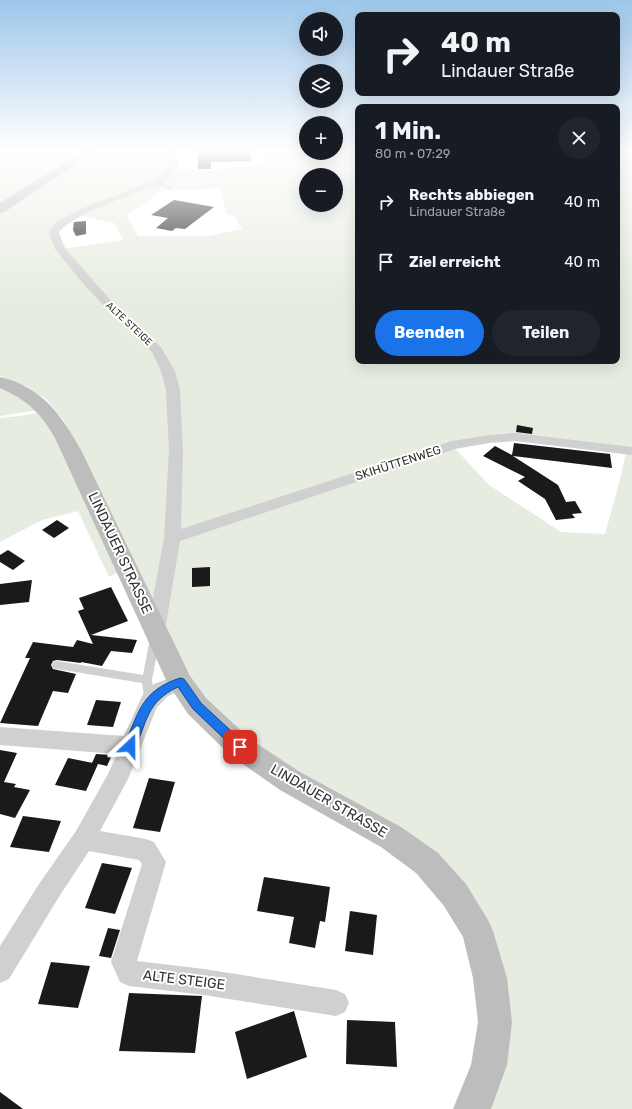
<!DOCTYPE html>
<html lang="de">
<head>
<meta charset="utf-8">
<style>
	:root { --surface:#171b24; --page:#20242c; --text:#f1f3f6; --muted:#9ea1a6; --accent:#1a73e8 }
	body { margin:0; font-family:Rubik,sans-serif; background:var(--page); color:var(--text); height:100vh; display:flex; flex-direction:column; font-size:15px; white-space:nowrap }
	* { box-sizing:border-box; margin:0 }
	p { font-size:13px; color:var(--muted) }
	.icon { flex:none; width:22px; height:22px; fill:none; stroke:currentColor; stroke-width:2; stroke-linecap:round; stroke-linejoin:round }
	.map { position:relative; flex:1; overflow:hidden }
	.details { position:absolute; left:355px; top:104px; width:265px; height:260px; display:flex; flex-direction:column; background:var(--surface); border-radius:8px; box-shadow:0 4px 16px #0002 }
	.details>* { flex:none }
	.banner { position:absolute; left:355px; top:12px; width:265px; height:84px; border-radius:8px; box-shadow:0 4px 16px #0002; background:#171b24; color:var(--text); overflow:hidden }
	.fabs { position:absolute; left:299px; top:12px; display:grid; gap:8px }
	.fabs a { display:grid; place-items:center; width:44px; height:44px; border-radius:50%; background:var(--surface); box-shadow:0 4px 16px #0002; font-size:20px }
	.pin { position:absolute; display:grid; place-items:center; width:34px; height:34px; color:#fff; margin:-17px; border-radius:8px; box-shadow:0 2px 6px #0006 }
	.me { position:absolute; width:44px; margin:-22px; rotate:23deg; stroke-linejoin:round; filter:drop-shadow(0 0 3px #0008) }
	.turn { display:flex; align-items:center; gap:14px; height:84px; padding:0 20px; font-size:18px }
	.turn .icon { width:52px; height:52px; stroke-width:2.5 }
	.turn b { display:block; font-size:28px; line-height:34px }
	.round { display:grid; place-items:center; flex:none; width:42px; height:42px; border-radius:21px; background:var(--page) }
	.overview { display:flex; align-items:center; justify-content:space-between; height:68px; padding:0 20px }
	h1 { font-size:24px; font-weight:700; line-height:30px }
	.primary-button { display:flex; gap:8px; margin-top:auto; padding:8px 20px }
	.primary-button a { flex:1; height:46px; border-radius:24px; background:var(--accent); color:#fff; font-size:16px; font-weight:700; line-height:46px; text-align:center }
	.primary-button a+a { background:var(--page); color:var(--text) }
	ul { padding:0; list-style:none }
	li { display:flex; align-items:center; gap:12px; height:60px; padding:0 20px }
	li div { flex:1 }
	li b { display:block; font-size:15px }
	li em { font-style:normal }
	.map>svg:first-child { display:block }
</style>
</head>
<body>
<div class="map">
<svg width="632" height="1109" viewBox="0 0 632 1109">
	<rect width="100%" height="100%" fill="#fff"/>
	<g fill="#e6ecdf" fill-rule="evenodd">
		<polygon points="0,151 82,151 78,155 0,207"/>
		<polygon points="90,151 171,151 172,166 156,182 85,209 52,233 155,351 171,390 168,538 156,608 80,450 64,421 47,400 28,387 0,376 0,211"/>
		<path d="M265 151H306V153H336V151H358V361H617V151H632V1109H483L499 1070 463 890 246 741 204 702 189 678 163 625 175 539 170 371 63 249 123 240 114 223 78 215 158 184 166 188 126 215 138 236H208L242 229 235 217 226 214 221 188 180 190 171 189 160 183 173 170H216L266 164ZM306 175H336V205H306ZM516 438 626 452 621 476 605 534 561 532 489 485 453 446Z"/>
		<polygon points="0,385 40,410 0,416"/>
		<polygon points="41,412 52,425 122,571 109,577 78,511 42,520 0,542 0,418 20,416"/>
	</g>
	<g fill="#1a1a1a">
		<polygon points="198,151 250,151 251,161 211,162 211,169 198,169"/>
		<polygon points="174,200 214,207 185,229 176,228 172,231 156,228 168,218 151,215"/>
		<polygon points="86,221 86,234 76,236 73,230 74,222"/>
		<polygon points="517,425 533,428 532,434 516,432"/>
		<polygon points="514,443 610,454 612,468 513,456 558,485 566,502 575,501 582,513 572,514 575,518 556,520 545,499 518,481 525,477 483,456 495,446 512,455"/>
		<polygon points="57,520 69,528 54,538 42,530"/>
		<polygon points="8,550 25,561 13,570 0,562 0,555"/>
		<polygon points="210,567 210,586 192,587 192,568"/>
		<polygon points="32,580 29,602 0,605 0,584"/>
		<polygon points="111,587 128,621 91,635 137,640 132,653 111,651 102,666 81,662 81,663 57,660 53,661 51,665 53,669 76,674 68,693 53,691 38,726 0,723 30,658 25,658 33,642 73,647 77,640 93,644 78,611 84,609 79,598"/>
		<polygon points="96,700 121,702 113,727 87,725"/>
		<polygon points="0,750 17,753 4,782 16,784 14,787 30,790 15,818 0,814"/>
		<polygon points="96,754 112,755 107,766 98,764 86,791 55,785 68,758 93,763 92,763"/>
		<polygon points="149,778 175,782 160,832 133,828"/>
		<polygon points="23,816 61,821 49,852 10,847"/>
		<polygon points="102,863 132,868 115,914 85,908"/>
		<polygon points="264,877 330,887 325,922 320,921 315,948 289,943 294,917 257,911"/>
		<polygon points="350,911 377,915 373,955 345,951"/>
		<polygon points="108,928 120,930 111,958 99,956"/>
		<polygon points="51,962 90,966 78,1008 38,1004"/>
		<polygon points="129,993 202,996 195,1053 119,1051"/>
		<polygon points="294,1011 307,1057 247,1079 235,1032"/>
		<polygon points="347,1020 395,1022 397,1067 346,1064"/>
		<polygon points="0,1092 23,1109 0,1109"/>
	</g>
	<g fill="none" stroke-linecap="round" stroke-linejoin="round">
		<g fill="#d0d0d0" fill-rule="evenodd">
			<polygon points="158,181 173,188 173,189 169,190 156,183 156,182"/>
			<polygon points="155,634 159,635 160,638 152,680 154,701 153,704 149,705 145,704 142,683 57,669 53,668 52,665 53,662 57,661 143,675 150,638 151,635"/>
		</g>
		<g fill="#d0d0d0" fill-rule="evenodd">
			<path d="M169 151H177L178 166 171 176 161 184C138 193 71 214 59 233L65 248 112 302 161 347 175 371 180 390 183 450 181 529 452 441 489 435 515 433 632 447V455L515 441 489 443 455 449 180 541 165 630 163 635 156 637 149 635 147 630 164 538 169 450 166 390 161 371 152 352 104 306 80 280 55 249 49 233 55 223 83 208 155 180 165 172 170 166Z"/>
			<polygon points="180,674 187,676 190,682 187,688 168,696 157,707 128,779 100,831 146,839 154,842 166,862 137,961 204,969 336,990 345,994 349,1003 345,1012 336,1016 204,995 129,986 120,982 111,962 142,864 139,860 89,851 57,900 9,979 0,983 0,946 39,884 76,831 108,774 117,754 0,745 0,727 124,736 142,696 154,684"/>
		</g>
		<g fill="#bdbdbd" fill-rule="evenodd">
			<polygon points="79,151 92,151 68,170 4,212 0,213 0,203 60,166"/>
			<path d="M0 377C43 387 62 416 82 452L190 676 206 698 250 739 300 772 401 827 438 853 466 884 488 920 493 931 507 978 512 1022 507 1065 491 1109H453L471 1065 478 1022 473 978 463 937 444 906 416 873 381 847 280 790 230 755 188 714 167 682 55 438C41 413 27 400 0 388Z"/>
		</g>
	</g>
	<linearGradient id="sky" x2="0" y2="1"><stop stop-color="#9ec6ea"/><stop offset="0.49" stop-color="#fff"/><stop offset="1" stop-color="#fff" stop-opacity="0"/></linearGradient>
	<rect width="632" height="306" fill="url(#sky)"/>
	<path fill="#1a73e8" stroke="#114b97" d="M180 678 184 679 201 703 244 743 246 747 244 750 240 752 236 750 193 709 178 687C146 702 148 721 134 750L130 751 126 750 124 746C139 712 141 691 180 678Z"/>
	<g text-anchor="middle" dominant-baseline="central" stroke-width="4" stroke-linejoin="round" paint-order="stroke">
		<g font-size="10" fill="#333" stroke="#fff">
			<text transform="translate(129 324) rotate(43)">ALTE STEIGE</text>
		</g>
		<g font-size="12" fill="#333" stroke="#fff">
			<text transform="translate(398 463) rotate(-18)">SKIHÜTTENWEG</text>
		</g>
		<g font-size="14" fill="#333" stroke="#fff">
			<text transform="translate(120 553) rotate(65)">LINDAUER STRASSE</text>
			<text transform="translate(329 801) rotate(30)">LINDAUER STRASSE</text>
			<text transform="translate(184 980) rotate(7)">ALTE STEIGE</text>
		</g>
	</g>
</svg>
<div class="fabs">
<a><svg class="icon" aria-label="sound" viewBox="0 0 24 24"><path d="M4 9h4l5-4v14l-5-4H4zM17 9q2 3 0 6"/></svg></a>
<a><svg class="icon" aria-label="layers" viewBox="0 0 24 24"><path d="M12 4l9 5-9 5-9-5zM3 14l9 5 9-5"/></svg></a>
<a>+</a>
<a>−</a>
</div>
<div class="pin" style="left:240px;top:747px;background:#d93025"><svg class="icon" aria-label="arrive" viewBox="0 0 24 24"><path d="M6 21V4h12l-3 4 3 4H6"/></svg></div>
<svg class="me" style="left:130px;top:746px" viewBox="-20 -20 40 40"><path d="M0-17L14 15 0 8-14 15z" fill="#1a73e8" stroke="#fff" stroke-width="4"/></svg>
<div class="banner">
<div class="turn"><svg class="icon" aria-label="right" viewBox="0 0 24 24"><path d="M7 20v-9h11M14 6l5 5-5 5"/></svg><div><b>40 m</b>Lindauer Straße</div></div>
</div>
<section class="details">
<div class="overview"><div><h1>1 Min.</h1><p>80 m · 07:29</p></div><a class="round"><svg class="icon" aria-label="close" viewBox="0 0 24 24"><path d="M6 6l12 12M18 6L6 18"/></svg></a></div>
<ul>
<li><svg class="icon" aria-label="right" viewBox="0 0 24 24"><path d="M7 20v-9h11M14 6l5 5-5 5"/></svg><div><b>Rechts abbiegen</b><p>Lindauer Straße</p></div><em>40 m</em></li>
<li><svg class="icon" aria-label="arrive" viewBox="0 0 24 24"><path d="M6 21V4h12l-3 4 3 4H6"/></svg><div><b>Ziel erreicht</b></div><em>40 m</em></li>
</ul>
<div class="primary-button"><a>Beenden</a><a>Teilen</a></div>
</section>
</div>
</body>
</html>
